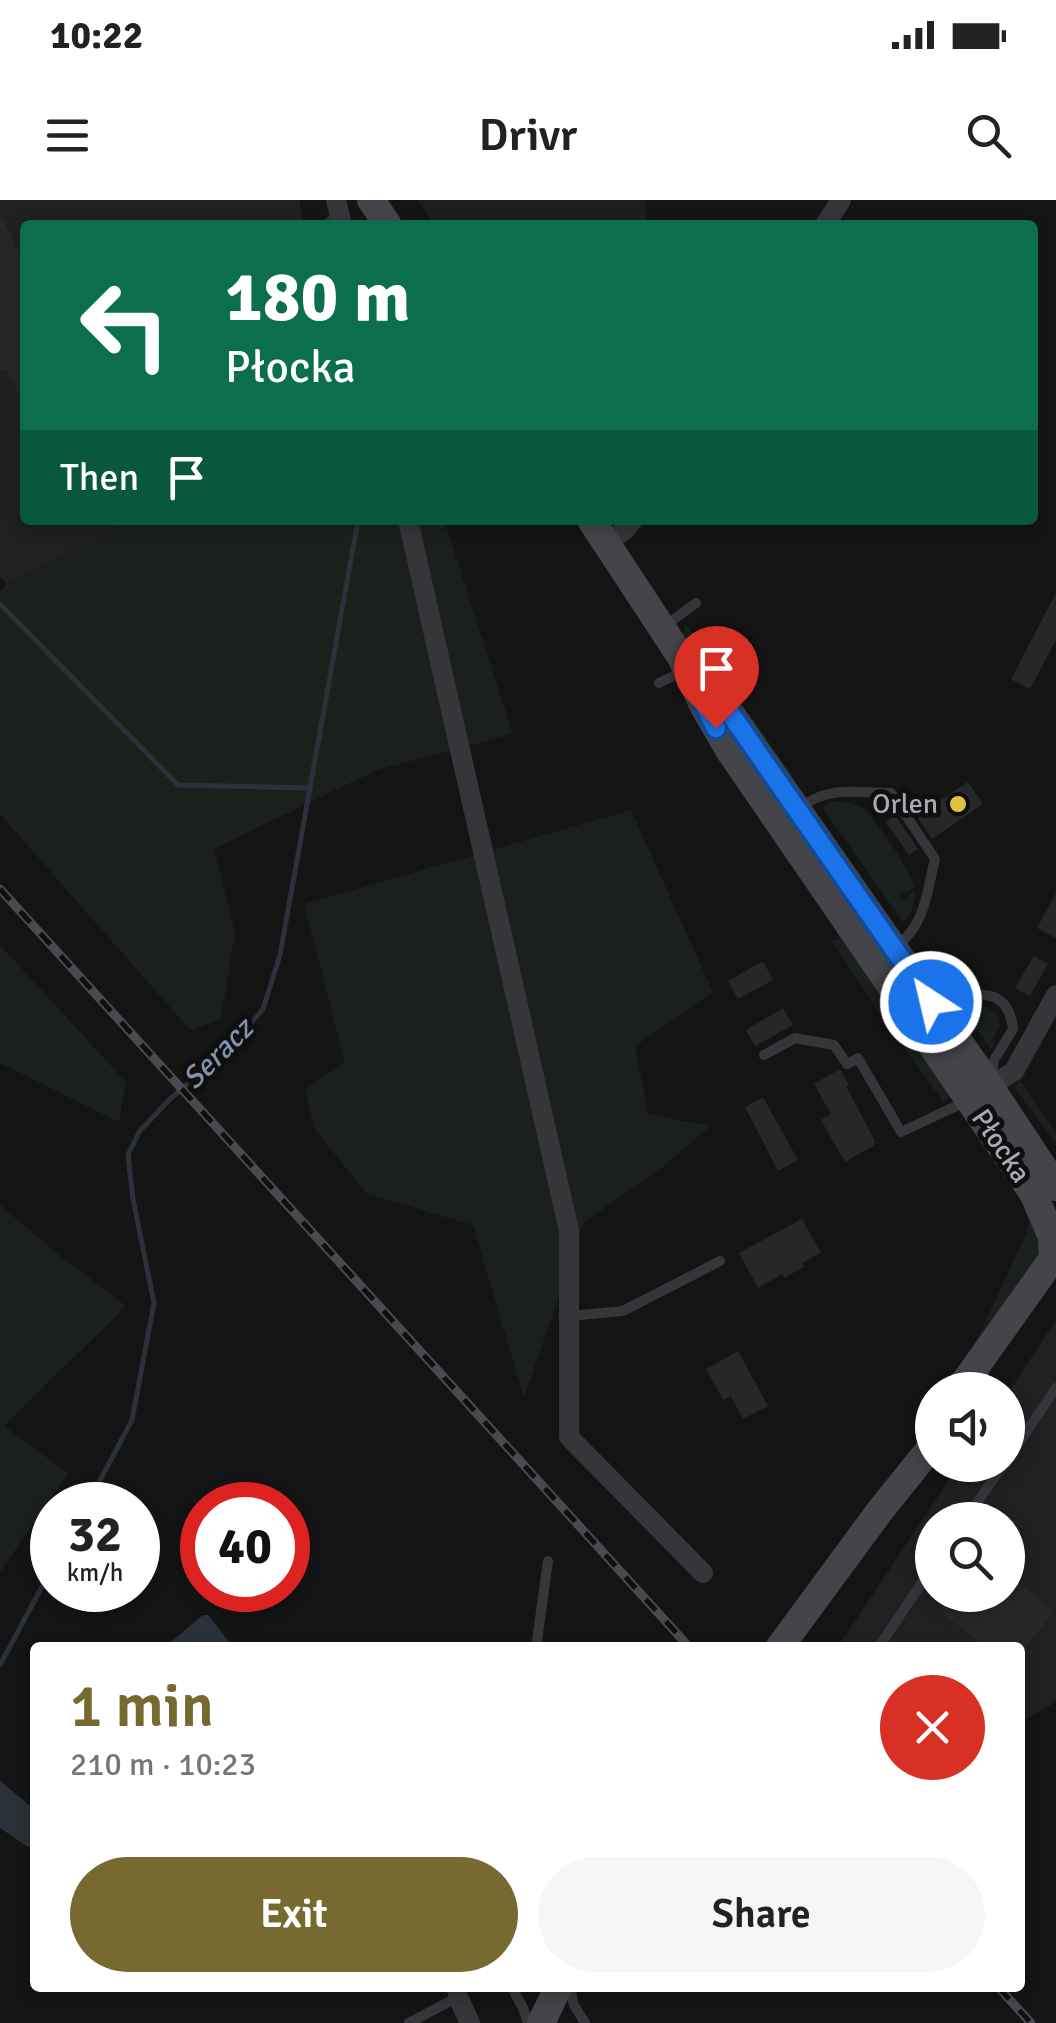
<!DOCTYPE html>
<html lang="en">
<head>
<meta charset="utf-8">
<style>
	:root { --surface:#fff; --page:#f6f6f6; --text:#222; --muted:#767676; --accent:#776a30 }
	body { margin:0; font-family:Signika,sans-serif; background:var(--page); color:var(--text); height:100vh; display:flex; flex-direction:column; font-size:38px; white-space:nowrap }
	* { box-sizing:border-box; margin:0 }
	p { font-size:32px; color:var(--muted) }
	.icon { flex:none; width:55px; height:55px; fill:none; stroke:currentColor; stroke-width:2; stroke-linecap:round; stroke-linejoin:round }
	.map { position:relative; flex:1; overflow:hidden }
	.details { position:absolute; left:30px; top:1442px; width:995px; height:350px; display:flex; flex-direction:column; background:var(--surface); border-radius:10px; box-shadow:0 5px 15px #0003 }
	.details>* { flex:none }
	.banner { position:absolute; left:20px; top:20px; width:1018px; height:305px; border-radius:10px; box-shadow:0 5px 15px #0003; background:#0b6e4f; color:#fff; overflow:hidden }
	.tools { position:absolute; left:915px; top:1172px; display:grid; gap:20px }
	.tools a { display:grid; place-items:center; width:110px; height:110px; border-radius:50%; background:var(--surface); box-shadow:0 5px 15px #0003; font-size:50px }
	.speed { position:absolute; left:30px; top:1282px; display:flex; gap:20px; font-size:50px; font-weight:700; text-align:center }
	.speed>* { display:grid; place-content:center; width:130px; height:130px; border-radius:50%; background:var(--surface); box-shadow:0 5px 15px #0003; line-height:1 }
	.speed small { font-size:25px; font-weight:400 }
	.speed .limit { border:15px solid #d22; background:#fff; color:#111 }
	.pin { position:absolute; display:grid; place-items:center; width:85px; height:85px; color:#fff; margin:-102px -42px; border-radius:50% 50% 50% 0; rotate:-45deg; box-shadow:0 0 10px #0007 }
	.pin .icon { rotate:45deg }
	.me { position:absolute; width:110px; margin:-55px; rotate:325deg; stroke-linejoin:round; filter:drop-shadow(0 0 8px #0008) }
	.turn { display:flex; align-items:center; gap:35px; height:210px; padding:0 40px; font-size:45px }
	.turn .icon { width:130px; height:130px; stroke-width:2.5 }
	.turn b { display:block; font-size:70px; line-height:85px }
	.then { display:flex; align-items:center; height:95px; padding:0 40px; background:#0003; gap:20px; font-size:38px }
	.round { display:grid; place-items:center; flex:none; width:105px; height:105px; border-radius:52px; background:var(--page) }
	.summary { display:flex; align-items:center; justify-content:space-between; height:170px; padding:0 40px }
	h1 { font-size:60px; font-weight:600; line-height:75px; color:var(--accent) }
	.action { display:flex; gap:20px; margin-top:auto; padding:20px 40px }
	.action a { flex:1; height:115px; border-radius:60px; background:var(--accent); color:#fff; font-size:40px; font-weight:600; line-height:115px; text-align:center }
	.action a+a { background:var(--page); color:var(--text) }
	.status { display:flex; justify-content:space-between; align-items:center; height:70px; padding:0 50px; background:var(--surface); direction:ltr }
	.status svg { height:28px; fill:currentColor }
	header { display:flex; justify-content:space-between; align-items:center; height:130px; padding:0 40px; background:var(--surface); font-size:45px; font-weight:600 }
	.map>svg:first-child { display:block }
</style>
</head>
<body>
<div class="status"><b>10:22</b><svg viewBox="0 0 49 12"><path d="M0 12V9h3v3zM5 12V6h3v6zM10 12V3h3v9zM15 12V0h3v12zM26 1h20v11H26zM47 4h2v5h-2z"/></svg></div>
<header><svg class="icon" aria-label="menu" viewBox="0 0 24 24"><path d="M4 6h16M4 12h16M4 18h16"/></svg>Drivr<svg class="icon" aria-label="search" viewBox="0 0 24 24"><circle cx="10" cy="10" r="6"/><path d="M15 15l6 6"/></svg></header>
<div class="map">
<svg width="1056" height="1823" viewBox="0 0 1056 1823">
	<rect width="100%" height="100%" fill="#141415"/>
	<g fill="#202022" fill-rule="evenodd">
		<polygon points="0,0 299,0 304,25 25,25 25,320 133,320 7,384 0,377"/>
		<path d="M1056 1120V1502L1020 1522V1448H837L959 1265H1008V1193ZM932 1320H1008V1395H932Z"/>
	</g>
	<g fill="#1b201c">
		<polygon points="418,0 644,0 648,25 435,25"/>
		<polygon points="133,320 444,320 513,534 377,570 214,649 235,733 221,820 190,830 0,614 0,391 7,384"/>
		<polygon points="685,423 793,576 786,573 722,493 683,437"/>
		<path d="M830 602C840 601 852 602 861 607 874 615 911 672 915 687L899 696 903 701 915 690C915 703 912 713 903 722L822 607Z"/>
		<polygon points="631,610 713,792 635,846 648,914 710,926 664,966 584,1022 524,1198 473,1025 367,994 313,927 306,888 345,862 304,704"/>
		<polygon points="843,738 950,890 949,897 944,903 881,816 832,741"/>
		<polygon points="0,745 126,882 119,922 0,863"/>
		<polygon points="969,803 981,808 984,806 997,813 1000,825 992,840 994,844 991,850 960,805"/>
		<polygon points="1056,812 1056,818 1021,881 1056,932 1056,943 1014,888"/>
		<polygon points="0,1005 59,1055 126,1106 4,1226 68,1273 0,1372"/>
		<polygon points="1033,1012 1037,1015 1043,1049 968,1159 1025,1036"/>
	</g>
	<g fill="#2b3138">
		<polygon points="203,1415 208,1415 230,1443 229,1447 167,1447 167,1445"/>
		<polygon points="0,1581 35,1610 35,1642 28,1647 0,1628"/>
	</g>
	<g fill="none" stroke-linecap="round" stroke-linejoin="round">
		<g stroke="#2b3138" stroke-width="5">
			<polyline points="325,25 333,13"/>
			<polyline points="0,404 178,585 311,588"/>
			<polyline points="87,1305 132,1220 154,1103 133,999 128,955 139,932 169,900 230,847 263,809 280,755 358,320"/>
			<polyline points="0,1465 52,1368"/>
		</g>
	</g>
	<g fill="#272729">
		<polygon points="0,14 25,63 25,206 6,169 0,171"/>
		<polygon points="1056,393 1056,440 1030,489 1011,479"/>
		<polygon points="968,582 983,604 932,639 910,606 918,600 925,610"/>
		<polygon points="895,615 918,649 909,655 886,622"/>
		<polygon points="1056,693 1056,738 1037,728"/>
		<polygon points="1034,756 1048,764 1030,796 1015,788"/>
		<polygon points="763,761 773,780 738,799 728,781"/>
		<polygon points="783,808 793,825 755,846 746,830"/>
		<polygon points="840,869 849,885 846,886 875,941 873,946 845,962 821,920 831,914 814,884"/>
		<polygon points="763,897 798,960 778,971 745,907"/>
		<polygon points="802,1019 821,1053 802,1063 804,1067 784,1078 782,1074 758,1088 739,1053"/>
		<polygon points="738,1151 768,1206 743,1219 731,1196 723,1200 706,1169"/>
		<polygon points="1008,1374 1054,1411 1025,1448 986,1448 941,1412 955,1395 1008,1395"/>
	</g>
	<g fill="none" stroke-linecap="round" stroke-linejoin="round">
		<g stroke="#35353a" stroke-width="10">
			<polyline points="665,426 696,403"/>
			<polyline points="659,483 686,470"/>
			<path d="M798 609C829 585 854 593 891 593L935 659C926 695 926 724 895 748"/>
			<path d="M937 801C971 795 1008 782 1013 829L994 860 991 879"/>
			<polyline points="764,855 795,838 834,845 847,864 858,858 901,932 969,900"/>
			<polyline points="570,1116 623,1111 720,1061"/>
			<polyline points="1008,1259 1056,1188"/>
			<polyline points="965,1320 1003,1265"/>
			<polyline points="536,1448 548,1361"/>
			<polyline points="878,1448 932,1368"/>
			<polyline points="512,1788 523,1808 528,1823"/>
			<polyline points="570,1788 574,1805 585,1823"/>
			<polyline points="409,1823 458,1797 450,1788"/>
		</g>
		<g stroke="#35353a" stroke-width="20">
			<polyline points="336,0 342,25"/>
			<polyline points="825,25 841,0"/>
			<polyline points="408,320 569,1031 569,1237 703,1373"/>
			<polyline points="607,342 625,330 633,320"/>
			<polyline points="979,894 1014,871 1056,795"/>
			<polyline points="458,1797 470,1823"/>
		</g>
		<g stroke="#44444a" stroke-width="28">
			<polyline points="371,0 388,25"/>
			<polyline points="591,320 681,457 703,505 729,550 1033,993 1052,1037 1053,1058"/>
			<polyline points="703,480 718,496 980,872 1056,987"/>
			<polyline points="959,1190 1056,1054"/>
			<polyline points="779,1448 879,1312 932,1246"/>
			<polyline points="541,1823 558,1788"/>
		</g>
		<g stroke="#49494f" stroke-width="9">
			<g id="rail">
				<polyline points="0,689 690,1448"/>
				<polyline points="999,1788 1031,1823"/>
			</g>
		</g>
		<use href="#rail" stroke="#0f0f10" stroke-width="5" stroke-dasharray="15" stroke-linecap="butt"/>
	</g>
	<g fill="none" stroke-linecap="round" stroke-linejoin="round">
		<g stroke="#114b97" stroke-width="25">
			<polyline id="route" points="716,528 687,470 691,468 718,496 931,802"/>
		</g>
		<use href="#route" stroke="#1a73e8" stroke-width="18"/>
	</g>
	<circle fill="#e0c242" stroke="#0f0f10" stroke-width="4" cx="958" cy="604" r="10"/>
	<g text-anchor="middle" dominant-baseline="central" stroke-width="10" stroke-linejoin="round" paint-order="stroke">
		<g font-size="28" fill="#a7a9b4" stroke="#0f0f10" text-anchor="end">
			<text x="938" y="604">Orlen</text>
		</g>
		<g font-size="28" fill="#a7a9b4" stroke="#0f0f10">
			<text transform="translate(1001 946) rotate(56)">Płocka</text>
		</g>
		<g font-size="30" font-style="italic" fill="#8192ac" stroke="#0f0f10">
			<text transform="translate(218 854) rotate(-45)">Seracz</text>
		</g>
	</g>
</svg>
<div class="tools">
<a><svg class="icon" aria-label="sound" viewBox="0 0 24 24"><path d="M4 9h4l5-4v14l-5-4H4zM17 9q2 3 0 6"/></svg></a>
<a><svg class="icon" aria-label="search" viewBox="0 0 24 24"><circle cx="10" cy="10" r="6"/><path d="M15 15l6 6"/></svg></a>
</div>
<div class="speed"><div>32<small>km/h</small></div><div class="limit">40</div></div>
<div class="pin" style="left:716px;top:528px;background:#d93025"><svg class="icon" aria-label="arrive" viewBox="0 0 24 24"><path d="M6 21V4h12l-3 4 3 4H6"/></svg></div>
<svg class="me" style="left:931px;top:802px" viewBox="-20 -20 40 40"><circle r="17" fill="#1a73e8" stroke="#fff" stroke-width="3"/><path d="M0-11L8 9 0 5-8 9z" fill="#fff"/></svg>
<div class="banner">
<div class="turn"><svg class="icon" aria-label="left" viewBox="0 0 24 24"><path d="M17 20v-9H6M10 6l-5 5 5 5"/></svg><div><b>180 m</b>Płocka</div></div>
<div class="then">Then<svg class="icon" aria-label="arrive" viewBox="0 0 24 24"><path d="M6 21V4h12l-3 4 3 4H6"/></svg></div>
</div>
<section class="details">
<div class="summary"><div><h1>1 min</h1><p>210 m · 10:23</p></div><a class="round" style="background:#d93025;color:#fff"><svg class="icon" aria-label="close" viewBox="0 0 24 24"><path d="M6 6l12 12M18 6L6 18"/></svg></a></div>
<div class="action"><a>Exit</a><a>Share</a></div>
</section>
</div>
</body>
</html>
